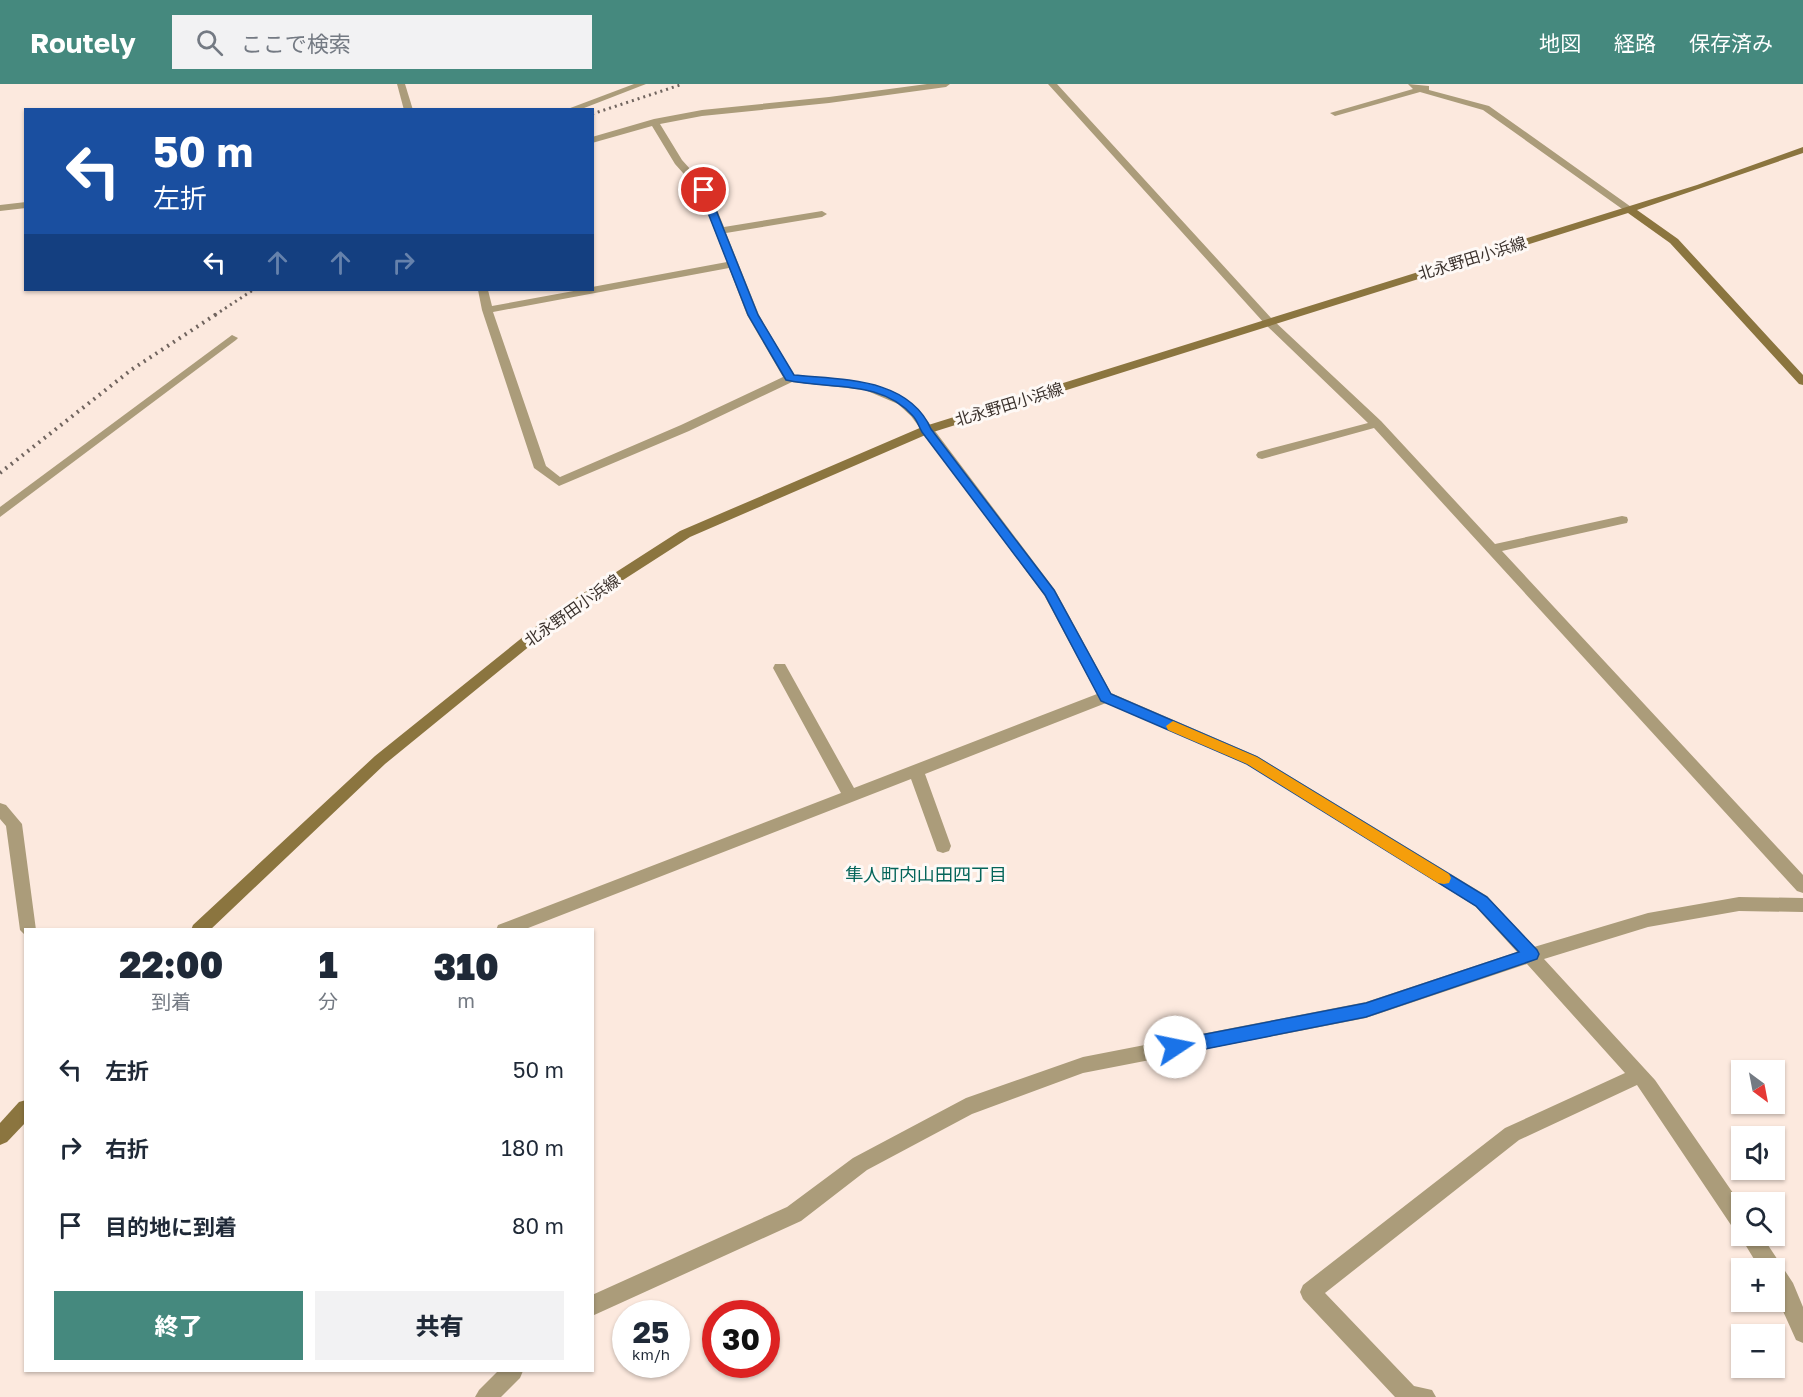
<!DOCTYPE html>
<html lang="ja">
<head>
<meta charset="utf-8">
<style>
	:root { --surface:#fff; --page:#f2f2f3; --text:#1f2937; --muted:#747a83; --accent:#45897e }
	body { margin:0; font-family:"Golos Text","Noto Sans JP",sans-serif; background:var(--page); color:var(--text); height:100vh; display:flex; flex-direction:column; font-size:22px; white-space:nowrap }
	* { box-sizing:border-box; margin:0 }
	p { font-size:20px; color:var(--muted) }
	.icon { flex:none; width:33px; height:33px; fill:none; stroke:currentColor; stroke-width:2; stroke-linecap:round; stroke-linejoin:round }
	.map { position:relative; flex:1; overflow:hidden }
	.drawer { position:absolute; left:24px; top:844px; width:570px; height:444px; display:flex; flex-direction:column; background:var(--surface); border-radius:0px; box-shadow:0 2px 4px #0004 }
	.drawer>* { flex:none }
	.hud { position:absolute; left:24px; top:24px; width:570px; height:183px; border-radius:0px; box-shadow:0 2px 4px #0004; background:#1a4fa0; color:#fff; overflow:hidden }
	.needle { width:39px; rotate:148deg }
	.tools { position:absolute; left:1731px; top:976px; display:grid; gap:12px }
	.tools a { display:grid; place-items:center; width:54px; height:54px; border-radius:0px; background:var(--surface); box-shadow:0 2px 4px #0004; font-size:30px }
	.speed { position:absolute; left:612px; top:1216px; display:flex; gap:12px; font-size:30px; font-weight:700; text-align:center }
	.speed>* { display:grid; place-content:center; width:78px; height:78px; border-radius:50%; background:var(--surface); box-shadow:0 2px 4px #0004; line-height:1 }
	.speed small { font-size:15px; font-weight:400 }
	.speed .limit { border:9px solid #d22; background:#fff; color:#111 }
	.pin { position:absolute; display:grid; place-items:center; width:51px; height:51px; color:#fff; margin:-26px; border:3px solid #fff; border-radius:50%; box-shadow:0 2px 6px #0007 }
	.me { position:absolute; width:66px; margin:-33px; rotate:79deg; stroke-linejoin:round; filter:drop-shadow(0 0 4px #0008) }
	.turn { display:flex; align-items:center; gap:21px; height:126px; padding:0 30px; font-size:27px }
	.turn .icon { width:78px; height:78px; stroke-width:2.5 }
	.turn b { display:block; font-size:42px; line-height:51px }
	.lanes { display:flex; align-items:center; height:57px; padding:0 30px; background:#0003; justify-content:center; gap:30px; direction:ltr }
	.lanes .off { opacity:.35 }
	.eta { display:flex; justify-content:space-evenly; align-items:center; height:102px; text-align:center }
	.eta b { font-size:36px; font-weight:800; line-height:42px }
	.primary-button { display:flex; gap:12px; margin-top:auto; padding:12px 30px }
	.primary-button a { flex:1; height:69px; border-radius:0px; background:var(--accent); color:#fff; font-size:24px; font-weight:800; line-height:69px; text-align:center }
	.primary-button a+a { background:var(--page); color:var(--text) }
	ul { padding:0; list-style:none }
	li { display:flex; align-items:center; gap:18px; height:78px; padding:0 30px }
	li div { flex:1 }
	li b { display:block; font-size:22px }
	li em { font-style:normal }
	header { display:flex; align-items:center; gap:36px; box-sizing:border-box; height:84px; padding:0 30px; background:var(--accent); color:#fff }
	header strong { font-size:28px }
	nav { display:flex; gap:33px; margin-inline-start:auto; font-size:21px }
	.search { width:420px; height:54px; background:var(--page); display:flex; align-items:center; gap:15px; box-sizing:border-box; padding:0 21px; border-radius:0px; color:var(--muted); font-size:22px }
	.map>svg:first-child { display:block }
</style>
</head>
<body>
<header>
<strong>Routely</strong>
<div class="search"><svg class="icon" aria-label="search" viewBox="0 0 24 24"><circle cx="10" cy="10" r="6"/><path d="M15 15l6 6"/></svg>ここで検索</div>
<nav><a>地図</a><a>経路</a><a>保存済み</a></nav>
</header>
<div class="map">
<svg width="1803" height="1313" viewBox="0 0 1803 1313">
	<rect width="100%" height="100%" fill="#fce9de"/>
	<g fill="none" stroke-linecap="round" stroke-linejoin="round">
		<g fill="#ab9c7a" fill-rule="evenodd">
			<polygon points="397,0 405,0 413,26 404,26"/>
			<polygon points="634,0 646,0 579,26 565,26"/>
			<path d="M927 0H950L946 3 829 19 702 32 660 40 682 76 709 106 724 143 822 127 827 130 822 133 726 149 759 231 794 291C839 295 884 295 920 327L1055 506 1111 609 1257 672 1487 812 1534 863 1648 829 1739 813 1803 814V828L1739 827 1648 843 1544 875 1655 996 1742 1122V1152H1762L1793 1199 1803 1223V1259L1796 1256 1774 1207V1185H1760L1740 1152 1741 1149 1735 1147 1637 1001 1519 1056 1325 1209 1414 1302 1432 1306 1436 1313H1395L1303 1215 1300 1208 1303 1201 1505 1044 1625 989 1527 880 1366 934 1083 989 972 1030 867 1086 801 1137 592 1232V1211L787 1123 853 1074 966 1014 1083 973 1366 918 1517 868 1475 822 1247 680 1106 619 925 690 951 762 949 767 943 769 937 767 911 695 523 846H496L498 841 841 709 773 584 775 580H785L854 704 1097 610 1044 511 911 332 898 320 865 306 792 298 689 347 559 402 534 384 482 226 478 206H488L492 222 579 206H592V203L727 178 699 107 675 80 652 42 592 59V53L654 35 702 26 829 13ZM729 184 747 231 783 293 681 341 560 393 546 382 493 228Z"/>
			<polygon points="1048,0 1057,0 1273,236 1381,337 1495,460 1622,432 1627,433 1628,436 1627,439 1622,440 1502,467 1803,791 1803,809 1797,807 1374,344 1262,375 1258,374 1256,371 1258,368 1368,339 1265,240"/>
			<polygon points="1408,0 1429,2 1429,6 1489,22 1634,125 1625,127 1483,26 1420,8 1335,32 1330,29 1413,5"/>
			<polygon points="26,118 26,124 0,127 0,121"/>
			<polygon points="232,251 238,254 236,256 0,433 0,423"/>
			<polygon points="0,719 6,721 22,740 36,846 26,846 26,852 20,846 6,742 0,735"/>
			<polygon points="498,1287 523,1287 520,1294 501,1313 475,1313 479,1306"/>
		</g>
		<g fill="#8b753f" fill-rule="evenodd">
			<polygon points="1803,63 1803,69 1637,126 1678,155 1803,291 1803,301 1799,300 1670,159 1628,129 930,349 690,453 564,534 385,680 210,846 191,846 193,841 375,672 554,528 680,447 922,343 1697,101"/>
			<polygon points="26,1016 26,1038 7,1058 0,1061 0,1039 19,1018"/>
		</g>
		<g stroke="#70645e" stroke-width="3" stroke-dasharray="2 4" stroke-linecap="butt">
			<polyline points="592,30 683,0"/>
			<polyline points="215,231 253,206"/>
		</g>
		<polyline stroke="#70645e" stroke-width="4" stroke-dasharray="2 5" stroke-linecap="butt" points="0,389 131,286 218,229"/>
	</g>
	<path fill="#1a73e8" stroke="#114b97" stroke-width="1.5" d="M704 104 708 106 758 231 794 291C842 296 908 293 931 345L1054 506 1111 610 1257 673 1487 813 1537 866 1539 870 1537 875 1366 933 1175 971 1169 968 1167 963 1169 958 1175 956 1366 919 1519 868 1476 822 1247 680 1101 617 1045 511 922 348C919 343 917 336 913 332 881 295 829 306 786 296L748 231 699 106Z"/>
	<polygon fill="#f59e0b" points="1173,637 1257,673 1449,790 1451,794 1449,799 1444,800 1438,799 1247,680 1168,646 1166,642"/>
	<g text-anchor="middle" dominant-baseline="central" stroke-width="6" stroke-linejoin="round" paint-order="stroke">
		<g font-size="16" fill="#3b322d" stroke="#fef9f6">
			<text transform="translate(1472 174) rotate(-17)">北永野田小浜線</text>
			<text transform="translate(1009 320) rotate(-17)">北永野田小浜線</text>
			<text transform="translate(572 526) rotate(-35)">北永野田小浜線</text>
		</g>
		<g font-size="18" fill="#05655a" stroke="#fef9f6">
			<text x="926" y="790">隼人町内山田四丁目</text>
		</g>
	</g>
</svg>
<div class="tools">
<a><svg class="needle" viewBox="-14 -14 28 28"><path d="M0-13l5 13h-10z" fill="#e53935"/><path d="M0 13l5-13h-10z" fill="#747a83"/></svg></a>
<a><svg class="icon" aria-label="sound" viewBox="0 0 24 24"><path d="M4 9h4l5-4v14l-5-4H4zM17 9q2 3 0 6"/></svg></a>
<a><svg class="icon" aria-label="search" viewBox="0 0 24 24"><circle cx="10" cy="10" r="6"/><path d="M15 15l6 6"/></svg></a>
<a>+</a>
<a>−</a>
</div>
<div class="speed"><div>25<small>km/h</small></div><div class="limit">30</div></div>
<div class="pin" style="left:704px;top:106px;background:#d93025"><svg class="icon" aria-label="arrive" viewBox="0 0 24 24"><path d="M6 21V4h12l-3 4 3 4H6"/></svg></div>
<svg class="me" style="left:1175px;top:963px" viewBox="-20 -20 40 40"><circle r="19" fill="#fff"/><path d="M0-13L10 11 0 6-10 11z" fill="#1a73e8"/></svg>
<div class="hud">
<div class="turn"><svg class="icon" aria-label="left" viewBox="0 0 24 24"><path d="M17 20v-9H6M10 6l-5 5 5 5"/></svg><div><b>50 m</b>左折</div></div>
<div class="lanes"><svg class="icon" aria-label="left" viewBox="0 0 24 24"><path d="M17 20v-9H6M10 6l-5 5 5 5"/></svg><svg class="icon off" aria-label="ahead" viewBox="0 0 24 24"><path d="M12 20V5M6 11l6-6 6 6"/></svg><svg class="icon off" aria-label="ahead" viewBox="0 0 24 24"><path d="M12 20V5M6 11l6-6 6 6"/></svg><svg class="icon off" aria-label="right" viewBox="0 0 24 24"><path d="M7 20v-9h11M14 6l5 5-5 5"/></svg></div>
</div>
<section class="drawer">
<div class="eta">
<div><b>22:00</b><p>到着</p></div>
<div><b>1</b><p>分</p></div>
<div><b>310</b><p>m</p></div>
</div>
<ul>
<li><svg class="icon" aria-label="left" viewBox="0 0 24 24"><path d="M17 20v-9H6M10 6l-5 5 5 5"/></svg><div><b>左折</b></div><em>50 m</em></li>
<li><svg class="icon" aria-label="right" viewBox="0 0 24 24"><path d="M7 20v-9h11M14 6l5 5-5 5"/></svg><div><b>右折</b></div><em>180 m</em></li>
<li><svg class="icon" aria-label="arrive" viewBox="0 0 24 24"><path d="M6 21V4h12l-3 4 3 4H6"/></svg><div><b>目的地に到着</b></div><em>80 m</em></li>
</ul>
<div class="primary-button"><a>終了</a><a>共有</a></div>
</section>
</div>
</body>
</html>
